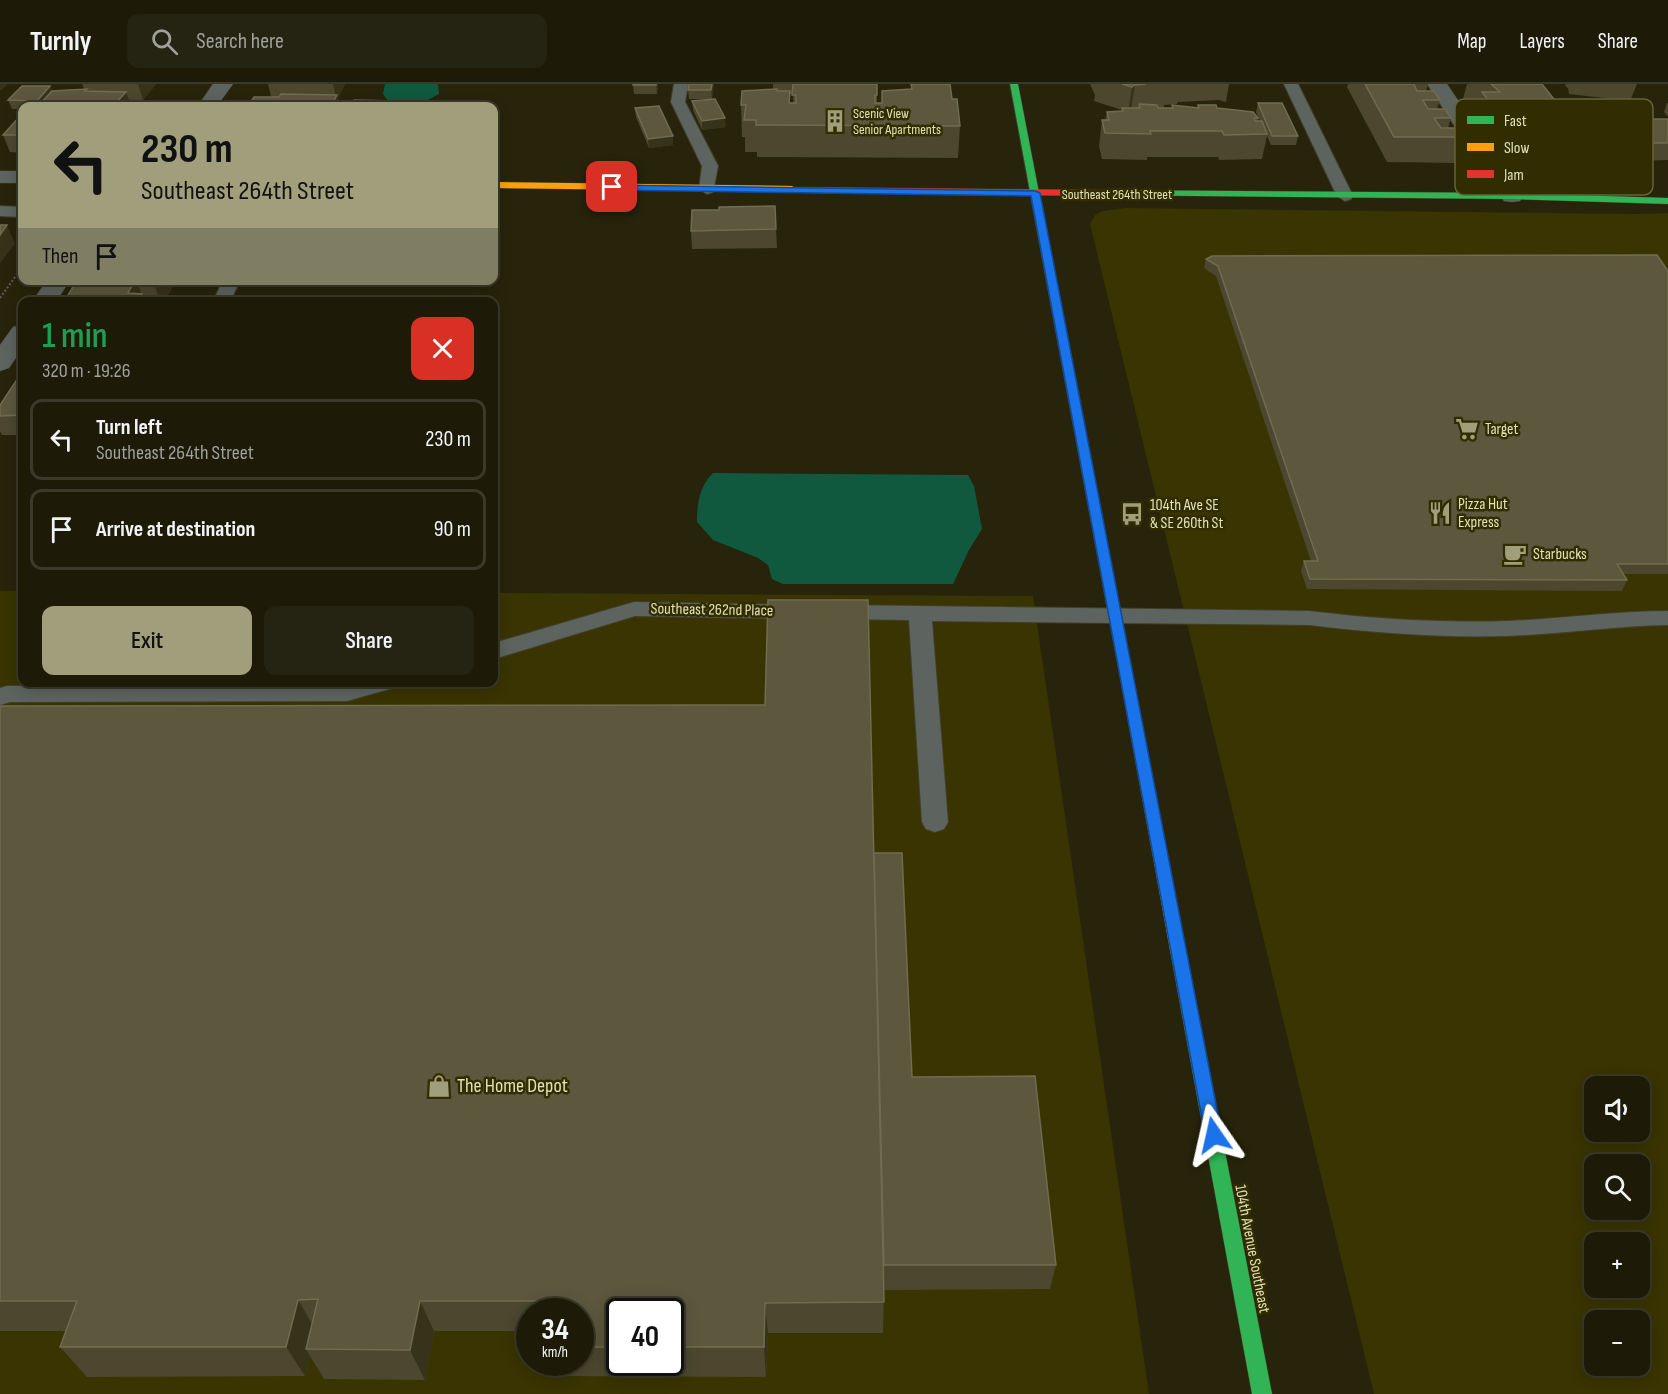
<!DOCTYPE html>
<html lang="en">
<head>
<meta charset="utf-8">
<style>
	:root { --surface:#1d1b08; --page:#252412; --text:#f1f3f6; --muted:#a0a19c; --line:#3b3929; --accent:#a19e7b }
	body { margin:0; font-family:"Sofia Sans Condensed",sans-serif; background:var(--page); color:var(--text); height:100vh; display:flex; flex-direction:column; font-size:22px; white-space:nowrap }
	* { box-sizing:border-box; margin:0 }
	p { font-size:20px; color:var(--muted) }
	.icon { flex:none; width:33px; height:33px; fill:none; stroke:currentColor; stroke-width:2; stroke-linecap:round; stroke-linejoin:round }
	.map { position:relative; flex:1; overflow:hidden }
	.sheet { position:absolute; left:18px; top:213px; width:480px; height:390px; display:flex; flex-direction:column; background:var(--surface); border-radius:12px; box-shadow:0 3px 15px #0003,0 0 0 2px var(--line) }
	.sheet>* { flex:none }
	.hud { position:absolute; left:18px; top:18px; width:480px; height:183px; border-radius:12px; box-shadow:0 3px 15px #0003,0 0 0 2px var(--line); background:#a19e7b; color:#111; overflow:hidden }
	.fabs { position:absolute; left:1584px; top:992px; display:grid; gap:12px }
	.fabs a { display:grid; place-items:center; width:66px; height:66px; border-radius:12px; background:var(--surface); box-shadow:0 3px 15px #0003,0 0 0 2px var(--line); font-size:30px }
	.speed { position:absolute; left:516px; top:1214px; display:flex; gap:12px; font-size:30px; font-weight:700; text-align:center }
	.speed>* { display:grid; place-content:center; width:78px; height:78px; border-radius:50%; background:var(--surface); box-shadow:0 3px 15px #0003,0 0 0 2px var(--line); line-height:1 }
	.speed small { font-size:15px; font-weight:400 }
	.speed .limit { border:3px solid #111; border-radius:9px; background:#fff; color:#111 }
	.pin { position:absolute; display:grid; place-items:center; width:51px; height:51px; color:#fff; margin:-26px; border-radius:12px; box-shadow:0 3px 9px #0006 }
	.me { position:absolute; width:66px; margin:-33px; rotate:349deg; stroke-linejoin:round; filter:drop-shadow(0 0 4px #0008) }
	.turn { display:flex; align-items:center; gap:21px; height:126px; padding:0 24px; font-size:27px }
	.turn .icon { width:78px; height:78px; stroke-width:2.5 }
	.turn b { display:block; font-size:42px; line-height:51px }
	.then { display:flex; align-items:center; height:57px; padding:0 24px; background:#0003; gap:12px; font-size:22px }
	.round { display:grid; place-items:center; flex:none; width:63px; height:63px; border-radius:12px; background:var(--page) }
	.headline { display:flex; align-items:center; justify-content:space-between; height:102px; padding:0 24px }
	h1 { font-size:36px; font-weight:600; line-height:45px; color:#1e9e55 }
	.primary-button { display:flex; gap:12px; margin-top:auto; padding:12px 24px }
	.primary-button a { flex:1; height:69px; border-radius:12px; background:var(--accent); color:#111; font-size:24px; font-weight:600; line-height:69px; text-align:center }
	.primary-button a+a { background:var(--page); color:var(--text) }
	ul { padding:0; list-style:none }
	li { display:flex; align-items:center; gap:18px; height:81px; margin:0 12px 9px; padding:0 12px; border:3px solid var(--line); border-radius:12px }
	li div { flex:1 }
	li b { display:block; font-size:22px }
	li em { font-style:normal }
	header { display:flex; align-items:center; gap:36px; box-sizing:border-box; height:84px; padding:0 30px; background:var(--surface); border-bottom:2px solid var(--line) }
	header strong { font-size:28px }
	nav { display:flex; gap:33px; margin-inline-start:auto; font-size:21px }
	.search { width:420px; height:54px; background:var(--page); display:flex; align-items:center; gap:15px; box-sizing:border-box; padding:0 21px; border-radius:12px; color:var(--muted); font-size:22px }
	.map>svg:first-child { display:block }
</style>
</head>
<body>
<header>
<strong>Turnly</strong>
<div class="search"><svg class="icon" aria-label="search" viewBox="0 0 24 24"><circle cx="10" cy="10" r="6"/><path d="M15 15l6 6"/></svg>Search here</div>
<nav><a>Map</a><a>Layers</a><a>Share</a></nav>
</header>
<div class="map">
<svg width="1668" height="1310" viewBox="0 0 1668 1310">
	<rect width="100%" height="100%" fill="#27240b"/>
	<g fill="#393401" fill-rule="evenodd">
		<path d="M1125 124 1640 130 1668 129V1310H1374L1090 140 1095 131 1103 127ZM1594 1002H1640V1047H1594ZM1594 1080H1640V1125H1594ZM1594 1158H1640V1203H1594ZM1594 1236H1640V1281H1594Z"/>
		<path d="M0 507H22V598H494V509L1033 512 1149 1310H0ZM530 1227H580V1278H530ZM620 1227H670V1278H620Z"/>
	</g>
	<g fill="#10593e">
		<polygon points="385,0 438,0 439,10 426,17 388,17 383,10"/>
		<path d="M713 389 968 391 974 402 982 445 969 466 953 500H783L772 495 768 481 758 474 713 456 697 438C697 420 699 403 713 389Z"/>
	</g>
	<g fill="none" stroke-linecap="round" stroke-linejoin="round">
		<g stroke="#424029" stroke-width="2">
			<g id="lane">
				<polygon points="674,0 688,0 685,18 718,82 713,108 707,110 699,105 702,82 671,18"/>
				<polygon points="1284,0 1298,0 1353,112 1351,115 1345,117 1337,112"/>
				<polygon points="0,122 22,123 22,133 0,132"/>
				<polygon points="223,196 240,196 230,218 213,218"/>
				<polygon points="634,518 800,521 808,523 811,528 808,533 800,535 635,532 494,575 494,559"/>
				<path d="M835 521 1309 527C1375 535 1441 539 1507 537 1561 535 1614 527 1668 527V541C1614 542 1561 550 1507 552 1441 554 1375 549 1309 541L932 537 948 738 944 745 935 748 926 745 922 738 909 536 835 535 827 533 824 528 827 523Z"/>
				<polygon points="355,598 396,598 393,604 347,617 10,618 0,621 0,604 7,602 347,601"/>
			</g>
		</g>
		<g stroke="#424029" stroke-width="1">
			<g id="street">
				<polygon points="213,0 233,0 217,22 198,22"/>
				<polygon points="1427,0 1447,0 1523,112 1520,117 1512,118 1504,117"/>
				<rect x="0" y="87" width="22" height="12"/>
				<polygon points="47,196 70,196 56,218 32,218"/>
				<polygon points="22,241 22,265 9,284 0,287 0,261 13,243"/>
			</g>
		</g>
		<g stroke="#424029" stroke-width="1">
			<g id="fast">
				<polygon points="1010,0 1018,0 1127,565 1121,569 1115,565"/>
				<polygon points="1096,106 1512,109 1668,114 1668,120 1512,115 1093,111 1093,107"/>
				<polygon points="1179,865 1184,867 1187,871 1272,1310 1252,1310 1171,871 1174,867"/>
			</g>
		</g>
		<g stroke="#424029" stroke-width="1">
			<g id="slow">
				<polygon points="494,98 792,102 796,105 792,108 494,104"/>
				<polygon points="1121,561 1127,565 1187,871 1184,875 1179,877 1174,875 1171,871 1115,565"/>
			</g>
		</g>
		<g stroke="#424029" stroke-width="1">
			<polygon id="jam" points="789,103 1096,106 1100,109 1096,112 792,108 789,107"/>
		</g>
		<polyline stroke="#5d6057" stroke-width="2" stroke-dasharray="2 2" stroke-linecap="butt" points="0,214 15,193"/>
		<use href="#lane" fill="#5d635f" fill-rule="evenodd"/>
		<use href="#street" fill="#5d635f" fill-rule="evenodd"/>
		<use href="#fast" fill="#30b455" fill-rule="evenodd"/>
		<use href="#slow" fill="#ff9f0a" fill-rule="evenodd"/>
		<use href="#jam" fill="#e5322d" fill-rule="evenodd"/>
	</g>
	<g fill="#4c472e" fill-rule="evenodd">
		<polygon points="82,0 156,0 143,16 128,16 131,22 22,22 22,25 12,25 8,16 50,2 52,7 84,5"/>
		<polygon points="268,0 345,0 338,14 340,22 248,22 271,13"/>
		<polygon points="633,0 658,0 657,10 634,10"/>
		<polygon points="714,0 712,15 689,15 688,6"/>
		<path d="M773 0H877V19H882V7L911 5V0L952 15 960 42 958 74 757 73V68H745V53H742L741 21 773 5ZM790 10H793V19H790Z"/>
		<polygon points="1090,0 1229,0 1226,18 1219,16 1178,18 1177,20 1164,21 1164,24 1172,24 1172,21 1197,24 1198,21 1217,24 1258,34 1258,37 1260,37 1256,28 1258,19 1298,52 1296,61 1271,61 1267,52 1262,75 1219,76 1218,73 1147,73 1147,76 1102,75 1099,62 1102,36 1105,36 1107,28 1121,27 1122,26 1094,17 1095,11"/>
		<polygon points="1348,0 1428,0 1426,7 1440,16 1437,25 1451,34 1448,44 1463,53 1455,79 1387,78 1347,3"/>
		<polygon points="1467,0 1542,0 1569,34 1591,55 1581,81 1507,81 1500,70 1503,59 1493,59 1487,51 1490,41 1480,41 1475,33 1478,23 1469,23 1463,15"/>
		<polygon points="1565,0 1637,0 1630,17 1569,10 1568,4 1566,3"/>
		<polygon points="692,17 726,43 702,46 693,26"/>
		<polygon points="1667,19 1668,19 1668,33 1664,28"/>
		<polygon points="635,24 673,52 673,61 649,64 636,33"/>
		<polygon points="22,32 22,69 10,68 3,51"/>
		<polygon points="1623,35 1668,35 1668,76 1636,77 1616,52"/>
		<polygon points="775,122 777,164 692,165 691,147"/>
		<polygon points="1206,175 1668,187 1668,490 1623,490 1627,496 1622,507 1307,505 1301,487 1304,477 1311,477 1216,192 1204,184"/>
		<polygon points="77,196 171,196 173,202 164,218 64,218"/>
		<polygon points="280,196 352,196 350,200 281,200"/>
		<polygon points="22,291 22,351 2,351 0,347 0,321"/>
		<path d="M0 622 874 769 912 993 1056 1181 1050 1205 884 1206 883 1249H768L766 1293 547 1292 542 1278H580V1227H530V1247H434L425 1296 324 1295 310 1272 305 1292 87 1293 60 1263 66 1247H0ZM620 1227H670V1278H620Z"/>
	</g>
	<g fill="#37321a">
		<polygon points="0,0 8,0 0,7"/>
		<polygon points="138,0 156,0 143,16"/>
		<polygon points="333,0 345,0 338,14 340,22 331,22 336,14"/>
		<polygon points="656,0 658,0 657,10 656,1"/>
		<polygon points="712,0 714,0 712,15 711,6"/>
		<polygon points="1135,1 1131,25 1128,28 1132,3"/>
		<polygon points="50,2 53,11 39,22 37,17"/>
		<polygon points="126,8 131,22 113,22"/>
		<polygon points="725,34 726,43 702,46 702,37"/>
		<polygon points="673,52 673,61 649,64 648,55"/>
		<polygon points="7,141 15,160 0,179 0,151"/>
		<polygon points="135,196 136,196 145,218 131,218 128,209"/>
		<polygon points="153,196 171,196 173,202 164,218 160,218"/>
		<polygon points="298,1216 316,1246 306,1265 310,1272 305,1292 286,1263"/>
		<polygon points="420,1217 434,1247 425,1296 410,1266"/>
		<polygon points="765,1219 768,1249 766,1293 764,1263"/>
	</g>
	<g fill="#5c573d" stroke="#716c50" stroke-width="1.5">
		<rect x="633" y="0" width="23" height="1"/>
		<polygon points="689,0 712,0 711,6 688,6"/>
		<polygon points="793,0 877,0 877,11 875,11 875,19 882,19 882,7 912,5 911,0 950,0 952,15 957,15 960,42 756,41 756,36 744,36 746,21 741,21 742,7 777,5 777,7 790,7 789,19 796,19 796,11 792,11"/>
		<polygon points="1122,0 1146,0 1135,1 1132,3"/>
		<polygon points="1365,0 1414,0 1417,7 1434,7 1440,16 1423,16 1428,25 1445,25 1451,34 1434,34 1441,44 1457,44 1463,53 1394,53"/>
		<polygon points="1491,0 1542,0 1569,34 1574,34 1591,55 1515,55 1508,44 1530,44 1523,34 1501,34 1495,26 1512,26 1505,16 1488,16 1482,8 1500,8"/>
		<polygon points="22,2 50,2 37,17 8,16"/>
		<polygon points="87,5 85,7 126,8 113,22 38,22 52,7"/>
		<polygon points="281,10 337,11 331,22 248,22 254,13 279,13"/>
		<polygon points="715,15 725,34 702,37 692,17"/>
		<polygon points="354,16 395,17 391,22 350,22"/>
		<polygon points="452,17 451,22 410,22 411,18"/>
		<polygon points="1258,19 1282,19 1298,52 1272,52"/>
		<polygon points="1139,20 1157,21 1158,24 1173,24 1172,21 1199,24 1198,21 1216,21 1217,24 1253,28 1258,34 1254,34 1255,37 1262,37 1267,50 1224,51 1222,47 1150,47 1151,50 1105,49 1102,36 1109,36 1107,28 1123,27 1122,24 1140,24"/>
		<polygon points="659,22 673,52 648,55 635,24"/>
		<polygon points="20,32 22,32 22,51 3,51"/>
		<polygon points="1623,35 1668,35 1668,59 1643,59"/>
		<polygon points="775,122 776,145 691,147 692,126 719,126 719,123"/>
		<polygon points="0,141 7,141 0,151"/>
		<polygon points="1657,171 1668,187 1668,480 1617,480 1627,496 1310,495 1304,477 1318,477 1218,182 1206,175 1212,172"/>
		<polygon points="77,196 135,196 128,209 142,210 138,218 64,218"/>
		<polygon points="20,291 22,291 22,331 0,332 0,321"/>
		<polygon points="768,516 868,516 884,1218 765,1219 764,1263 670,1263 670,1227 620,1227 620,1263 580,1263 580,1227 542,1227 543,1217 420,1217 410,1266 306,1265 318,1215 298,1216 286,1263 60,1263 77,1217 0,1217 0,622 765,621"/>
		<polygon points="874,769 902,769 912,993 1035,992 1056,1181 884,1181"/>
	</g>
	<polygon fill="#1a73e8" stroke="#114b97" stroke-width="1.5" points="609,101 1035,107 1040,109 1222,1051 1220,1056 1214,1058 1208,1056 1205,1051 1031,112 612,106 609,105"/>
	<defs>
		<g id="building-bare" transform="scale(1.8)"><path d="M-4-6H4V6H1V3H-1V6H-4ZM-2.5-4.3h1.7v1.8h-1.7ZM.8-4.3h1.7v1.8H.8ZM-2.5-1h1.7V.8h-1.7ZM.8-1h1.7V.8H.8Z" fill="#a19e7b" stroke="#322d00" stroke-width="2.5" paint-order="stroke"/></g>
		<g id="supermarket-bare" transform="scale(1.8)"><path d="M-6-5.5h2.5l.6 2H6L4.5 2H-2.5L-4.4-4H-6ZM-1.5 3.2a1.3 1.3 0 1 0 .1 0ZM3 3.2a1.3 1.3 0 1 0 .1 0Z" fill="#a19e7b" stroke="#322d00" stroke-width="2.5" paint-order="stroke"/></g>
		<g id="restaurant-bare" transform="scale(1.8)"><path d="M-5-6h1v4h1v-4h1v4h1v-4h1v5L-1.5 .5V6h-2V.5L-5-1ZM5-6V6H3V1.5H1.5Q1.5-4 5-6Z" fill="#a19e7b" stroke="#322d00" stroke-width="2.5" paint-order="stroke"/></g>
		<g id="bus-bare" transform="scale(1.8)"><path d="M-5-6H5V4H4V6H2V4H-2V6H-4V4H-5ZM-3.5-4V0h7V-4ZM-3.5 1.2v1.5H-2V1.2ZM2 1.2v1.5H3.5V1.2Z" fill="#a19e7b" stroke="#322d00" stroke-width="2.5" paint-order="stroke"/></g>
		<g id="cafe-bare" transform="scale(1.8)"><path d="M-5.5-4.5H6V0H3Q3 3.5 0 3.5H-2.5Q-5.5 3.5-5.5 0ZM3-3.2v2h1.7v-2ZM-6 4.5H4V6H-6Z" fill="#a19e7b" stroke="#322d00" stroke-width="2.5" paint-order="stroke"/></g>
		<g id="shop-bare" transform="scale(1.8)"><path d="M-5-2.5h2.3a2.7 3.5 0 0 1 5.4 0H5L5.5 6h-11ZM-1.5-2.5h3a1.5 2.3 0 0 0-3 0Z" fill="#a19e7b" stroke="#322d00" stroke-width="2.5" paint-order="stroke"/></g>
	</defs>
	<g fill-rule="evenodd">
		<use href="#building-bare" x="835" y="37"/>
		<use href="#supermarket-bare" x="1467" y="345"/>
		<use href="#restaurant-bare" x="1440" y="429"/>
		<use href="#bus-bare" x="1132" y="430"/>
		<use href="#cafe-bare" x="1515" y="470"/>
		<use href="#shop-bare" x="439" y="1002"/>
	</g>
	<g text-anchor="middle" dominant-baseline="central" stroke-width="5" stroke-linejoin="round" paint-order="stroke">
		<g font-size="14" fill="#e2e0b7" stroke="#322d00" text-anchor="start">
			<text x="853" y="29">Scenic View<tspan x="853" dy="16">Senior Apartments</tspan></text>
		</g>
		<g font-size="14" fill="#e2e0b7" stroke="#322d00">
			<text x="1117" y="110">Southeast 264th Street</text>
		</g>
		<g font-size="16" fill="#e2e0b7" stroke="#322d00" text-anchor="start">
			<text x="1485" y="345">Target</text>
			<text x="1458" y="420">Pizza Hut<tspan x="1458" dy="18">Express</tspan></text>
			<text x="1150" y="421">104th Ave SE<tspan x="1150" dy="18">&amp; SE 260th St</tspan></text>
			<text x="1533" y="470">Starbucks</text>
		</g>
		<g font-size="16" fill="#e2e0b7" stroke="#322d00">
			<text transform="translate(712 526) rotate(1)">Southeast 262nd Place</text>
			<text transform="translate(1252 1165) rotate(79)">104th Avenue Southeast</text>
		</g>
		<g font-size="20" fill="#e2e0b7" stroke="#322d00" text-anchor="start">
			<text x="457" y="1002">The Home Depot</text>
		</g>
	</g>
	<rect x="1455" y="15" width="198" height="96" rx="9" fill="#322d00" stroke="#676337" stroke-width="1.5"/>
	<rect x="1467" y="32" width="27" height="8" fill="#30b455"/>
	<rect x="1467" y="59" width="27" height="8" fill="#ff9f0a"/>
	<rect x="1467" y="86" width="27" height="8" fill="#e5322d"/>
	<g font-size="16" fill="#e2e0b7">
		<text x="1504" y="42">Fast</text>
		<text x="1504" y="69">Slow</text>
		<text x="1504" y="96">Jam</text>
	</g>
</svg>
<div class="fabs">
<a><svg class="icon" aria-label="sound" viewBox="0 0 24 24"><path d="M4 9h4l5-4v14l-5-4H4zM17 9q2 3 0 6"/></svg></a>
<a><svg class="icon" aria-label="search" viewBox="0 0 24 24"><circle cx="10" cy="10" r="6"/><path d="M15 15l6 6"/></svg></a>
<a>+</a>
<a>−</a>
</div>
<div class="speed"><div>34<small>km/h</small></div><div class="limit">40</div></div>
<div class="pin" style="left:612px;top:103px;background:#d93025"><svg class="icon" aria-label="arrive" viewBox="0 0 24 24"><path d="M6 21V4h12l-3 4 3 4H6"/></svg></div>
<svg class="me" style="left:1214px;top:1051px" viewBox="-20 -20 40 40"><path d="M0-17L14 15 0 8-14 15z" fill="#1a73e8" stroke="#fff" stroke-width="4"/></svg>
<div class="hud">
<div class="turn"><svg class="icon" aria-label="left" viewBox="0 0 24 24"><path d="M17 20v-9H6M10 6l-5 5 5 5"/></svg><div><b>230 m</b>Southeast 264th Street</div></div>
<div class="then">Then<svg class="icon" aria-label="arrive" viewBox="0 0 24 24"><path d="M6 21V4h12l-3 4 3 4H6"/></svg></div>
</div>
<section class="sheet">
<div class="headline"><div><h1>1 min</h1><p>320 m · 19:26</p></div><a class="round" style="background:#d93025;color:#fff"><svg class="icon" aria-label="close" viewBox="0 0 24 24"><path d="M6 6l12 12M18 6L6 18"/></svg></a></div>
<ul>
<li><svg class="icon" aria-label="left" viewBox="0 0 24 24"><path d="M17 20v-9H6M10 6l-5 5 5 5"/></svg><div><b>Turn left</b><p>Southeast 264th Street</p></div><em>230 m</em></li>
<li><svg class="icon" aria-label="arrive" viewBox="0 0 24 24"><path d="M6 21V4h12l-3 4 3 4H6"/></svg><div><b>Arrive at destination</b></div><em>90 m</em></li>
</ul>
<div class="primary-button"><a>Exit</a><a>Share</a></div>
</section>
</div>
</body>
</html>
